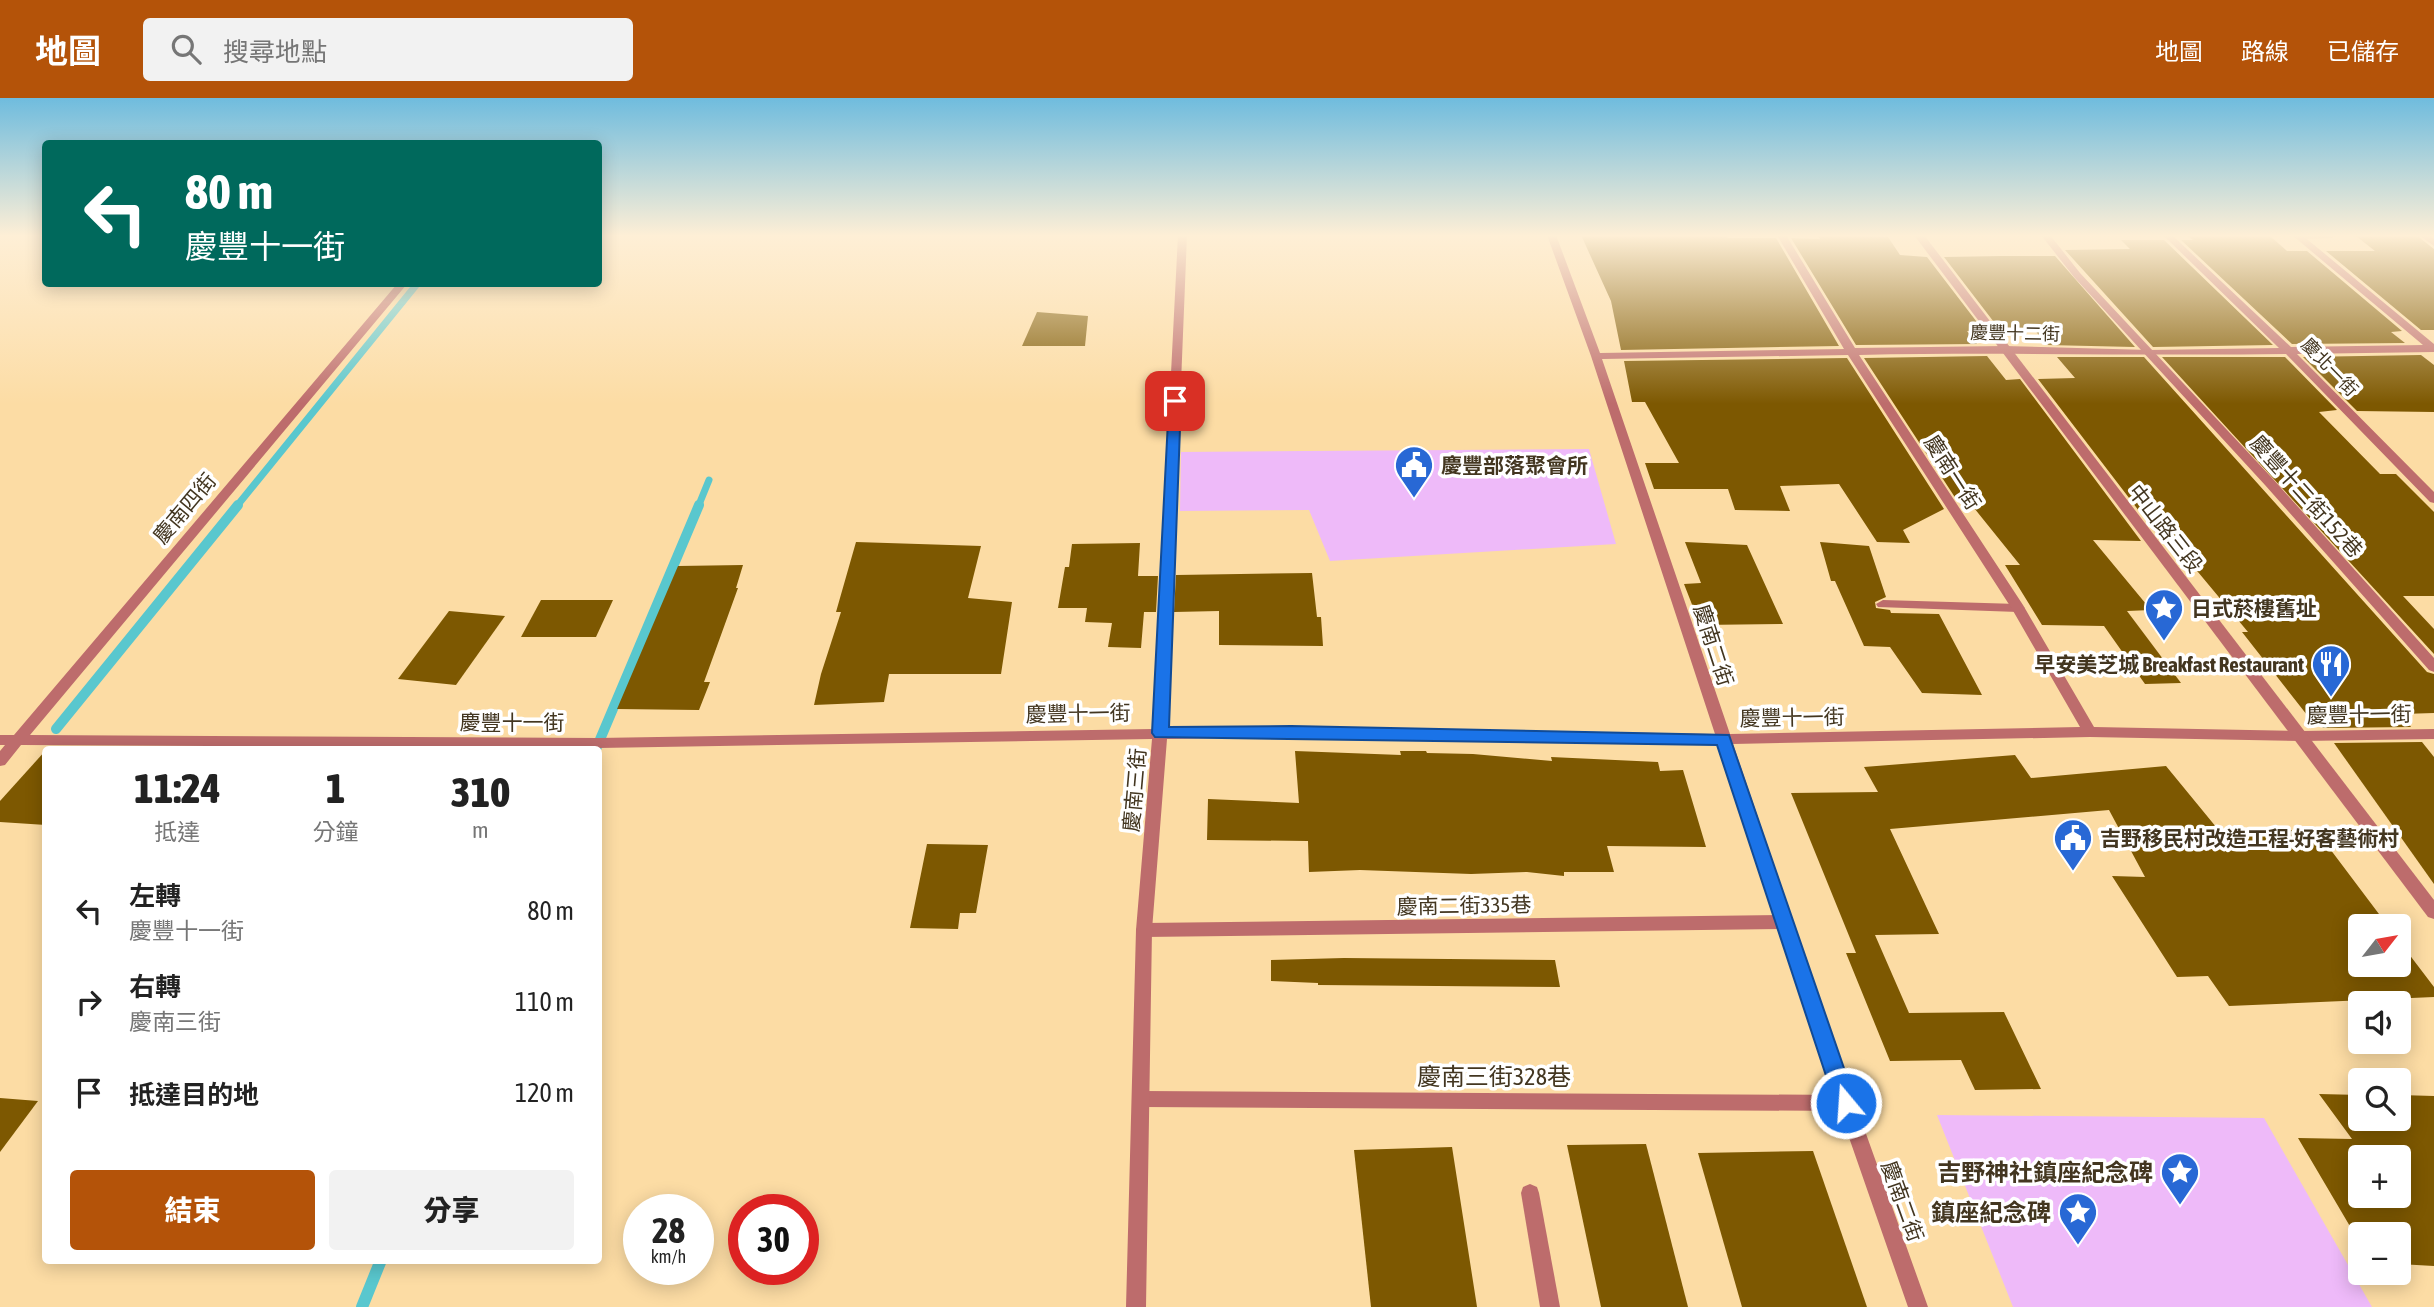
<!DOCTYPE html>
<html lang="zh-TW">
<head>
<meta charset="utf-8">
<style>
	:root { --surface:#fff; --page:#f2f2f2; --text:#222; --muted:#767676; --accent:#b45309 }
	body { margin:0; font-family:"Asap Condensed","Noto Sans TC",sans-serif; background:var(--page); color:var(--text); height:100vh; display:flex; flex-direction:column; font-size:26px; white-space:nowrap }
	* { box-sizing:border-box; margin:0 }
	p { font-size:23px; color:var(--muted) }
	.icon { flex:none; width:38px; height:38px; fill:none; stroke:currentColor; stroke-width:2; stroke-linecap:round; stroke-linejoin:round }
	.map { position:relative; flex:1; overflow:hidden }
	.details { position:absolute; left:42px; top:648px; width:560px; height:518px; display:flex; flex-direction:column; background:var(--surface); border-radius:7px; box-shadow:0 4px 18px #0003 }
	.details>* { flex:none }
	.banner { position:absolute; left:42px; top:42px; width:560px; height:147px; border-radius:7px; box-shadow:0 4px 18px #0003; background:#00695c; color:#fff; overflow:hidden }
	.needle { width:46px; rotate:59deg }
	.controls { position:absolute; left:2348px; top:816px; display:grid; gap:14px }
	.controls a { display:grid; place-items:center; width:63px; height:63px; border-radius:7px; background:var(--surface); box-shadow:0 4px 18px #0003; font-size:35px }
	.speed { position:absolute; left:623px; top:1096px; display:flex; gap:14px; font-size:35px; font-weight:700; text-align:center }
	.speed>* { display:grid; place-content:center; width:91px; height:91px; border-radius:50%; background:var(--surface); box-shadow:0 4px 18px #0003; line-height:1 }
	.speed small { font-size:18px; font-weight:400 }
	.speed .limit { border:10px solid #d22; background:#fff; color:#111 }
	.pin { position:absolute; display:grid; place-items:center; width:60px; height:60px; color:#fff; margin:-30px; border-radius:14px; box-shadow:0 4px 10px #0006 }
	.me { position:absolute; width:77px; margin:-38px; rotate:342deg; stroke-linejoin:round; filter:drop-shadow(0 0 5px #0008) }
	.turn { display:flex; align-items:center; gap:24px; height:147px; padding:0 28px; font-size:32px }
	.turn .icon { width:91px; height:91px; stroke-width:2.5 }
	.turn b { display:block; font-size:49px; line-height:60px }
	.eta { display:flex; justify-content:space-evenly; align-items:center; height:119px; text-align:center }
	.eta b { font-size:42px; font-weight:800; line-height:49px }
	.primary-button { display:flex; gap:14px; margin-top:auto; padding:14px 28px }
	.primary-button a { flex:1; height:80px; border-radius:7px; background:var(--accent); color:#fff; font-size:28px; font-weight:800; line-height:80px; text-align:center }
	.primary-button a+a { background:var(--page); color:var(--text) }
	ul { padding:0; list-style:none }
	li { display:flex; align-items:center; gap:21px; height:91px; padding:0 28px }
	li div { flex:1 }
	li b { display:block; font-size:26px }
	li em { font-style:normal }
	header { display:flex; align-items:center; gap:42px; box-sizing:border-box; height:98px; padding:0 35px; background:var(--accent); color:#fff }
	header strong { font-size:33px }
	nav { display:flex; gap:38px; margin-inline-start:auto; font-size:24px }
	.search { width:490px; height:63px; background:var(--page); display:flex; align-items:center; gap:18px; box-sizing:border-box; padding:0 24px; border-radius:7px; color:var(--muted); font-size:26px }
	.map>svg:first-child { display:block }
</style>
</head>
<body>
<header>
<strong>地圖</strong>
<div class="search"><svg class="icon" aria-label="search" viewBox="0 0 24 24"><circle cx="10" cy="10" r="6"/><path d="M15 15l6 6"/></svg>搜尋地點</div>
<nav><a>地圖</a><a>路線</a><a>已儲存</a></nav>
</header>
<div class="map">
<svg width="2434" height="1209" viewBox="0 0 2434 1209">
	<rect width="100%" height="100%" fill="#fcdca4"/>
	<g fill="#eebaf9">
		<polygon points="1589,351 1616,446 1330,463 1309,412 1180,413 1181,354"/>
		<polygon points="1937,1017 2264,1020 2372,1209 2013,1209"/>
	</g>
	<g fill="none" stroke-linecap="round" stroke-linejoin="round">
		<g stroke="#59c7ce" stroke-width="7">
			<polyline points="236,409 417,186"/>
			<polyline points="698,409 709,382"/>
		</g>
		<g stroke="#59c7ce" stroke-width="10">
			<polyline points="56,631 238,407"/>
			<polyline points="596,651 699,407"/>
		</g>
		<polyline stroke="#59c7ce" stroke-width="12" points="362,1209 381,1162"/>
	</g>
	<g fill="#7d5801" fill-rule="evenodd">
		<polygon points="1581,137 1725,137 1728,140 1776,140 1839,248 1621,252 1611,203"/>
		<polygon points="1817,137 1888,139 1900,157 1927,159 1983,232 1967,233 1977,246 1856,247 1791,140 1820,141"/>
		<polygon points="2187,137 2269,137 2287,153 2307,153 2402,233 2391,234 2405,245 2292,246 2181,142 2193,142"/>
		<polygon points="2416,137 2434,151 2434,232 2421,232 2326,153 2375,153 2356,138"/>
		<polygon points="2121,142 2164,142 2273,247 2153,249 2065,152 2130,151"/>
		<polygon points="2001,158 2055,158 2135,249 2047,247 2034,231 2000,232 1944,159"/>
		<polygon points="1037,214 1088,218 1085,248 1022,248"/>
		<polygon points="2421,257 2434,267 2434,314 2357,313 2303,259"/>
		<polygon points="1987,258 2006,282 2020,281 2141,443 2093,442 2151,512 2127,513 2181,585 2145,586 2104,528 2042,527 2005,467 2020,467 1966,400 1958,404 1864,260"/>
		<polygon points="2057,259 2144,259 2427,574 2434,576 2434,615 2402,616 2411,629 2323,630 2314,617 2307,617 2242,534 2248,534 2173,444 2162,443 2038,281 2075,280"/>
		<polygon points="2162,259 2285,259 2337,312 2319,314 2380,376 2396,376 2434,414 2434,498 2403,498 2434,531 2434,556"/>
		<polygon points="1847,260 1944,411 1903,432 1910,445 1877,444 1839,386 1780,388 1790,413 1735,412 1728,391 1654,391 1645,365 1679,365 1645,304 1632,304 1624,263"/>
		<polygon points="856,444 981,448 968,500 1012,504 1001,576 889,576 884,604 814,607 821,576 841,514 836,514"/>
		<polygon points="1685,444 1747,447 1783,526 1700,527 1684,486 1701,485"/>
		<polygon points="1820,444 1869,448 1886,499 1875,504 1876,510 1890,512 1891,515 1939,516 1982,597 1922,595 1890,549 1864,548 1835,483 1831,483"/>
		<polygon points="1140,445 1138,478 1158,478 1156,514 1144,514 1141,550 1108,549 1112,525 1085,524 1087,510 1058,510 1065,469 1069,469 1072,446"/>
		<polygon points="743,467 736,490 738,490 704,584 710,584 699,612 617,611 678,468"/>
		<polygon points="1312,475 1317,519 1321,519 1323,548 1219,547 1219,513 1174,514 1176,477"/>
		<polygon points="541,502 613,502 596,539 521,539"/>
		<polygon points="449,513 505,518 456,587 398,581"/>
		<polygon points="2422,644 2434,659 2434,786 2334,645"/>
		<polygon points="46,652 46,727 0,724 0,703"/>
		<polygon points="1295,653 1401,657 1400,653 1426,653 1427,655 1473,656 1552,663 1551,659 1658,664 1660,673 1683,672 1706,749 1607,748 1614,774 1564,774 1564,778 1527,774 1471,776 1360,772 1309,774 1308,743 1207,742 1208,701 1299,705"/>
		<polygon points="2015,657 2031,680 2166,668 2221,735 2315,731 2388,828 2361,828 2361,866 2399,866 2399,843 2434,889 2434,899 2229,908 2208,878 2177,879 2112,778 2145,779 2109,712 1890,731 1939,836 1875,837 1909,915 2004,914 2041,991 1975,992 1961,962 1890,963 1846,855 1856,855 1791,695 1878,694 1864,669"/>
		<polygon points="927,746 988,747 976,815 960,815 958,831 910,830"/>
		<polygon points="1344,860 1555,862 1560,889 1318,887 1318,885 1271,883 1271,862"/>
		<path d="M2319 996 2361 997V1020H2399V997L2434 998V1168L2399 1166V1136H2361V1147L2298 1040 2352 1041ZM2361 1059H2399V1097H2361Z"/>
		<polygon points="0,1000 38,1003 0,1054"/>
		<polygon points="1646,1046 1688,1209 1601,1209 1567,1047"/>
		<polygon points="1452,1049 1477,1209 1371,1209 1354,1052"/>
		<polygon points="1813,1053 1867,1209 1742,1209 1698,1055"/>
	</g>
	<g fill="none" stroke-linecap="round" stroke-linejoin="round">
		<g fill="#bd6c6c" fill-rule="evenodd">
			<polygon points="2041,137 2050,137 2080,175 2273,381 2434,560 2434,574 2429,572 2265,387 2074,179"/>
			<polygon points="2294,137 2337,137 2332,140 2298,141 2295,140"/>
			<polygon points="2419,137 2429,137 2434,141 2434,148"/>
			<polygon points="1883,502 2018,506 2025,510 2018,514 1878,509 1876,506"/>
			<polygon points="1785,817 1791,819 1793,824 1791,829 1785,831 1144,839 1138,837 1136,832 1138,827 1144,825"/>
			<polygon points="1142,993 1846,997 1852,999 1855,1005 1852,1011 1846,1013 1142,1009 1136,1007 1133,1001 1136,995"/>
			<polygon points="1530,1086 1537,1089 1539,1095 1560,1209 1540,1209 1521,1095 1523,1089"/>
		</g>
		<path fill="#bd6c6c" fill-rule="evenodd" d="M1178 137H1187L1167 631 1291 629 1715 636 1591 258 1547 137H1556L1600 255 1844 251 1777 137H1786L1855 250 2004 248 2149 252 2279 250 2163 137H2172L2291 249 2423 247 2292 137H2302L2434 246V254L2297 256 2434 394V405L2430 404 2286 256C2143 258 2001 254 1859 257L2023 507 2094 629 2302 633 2434 631V641L2302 643 2090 639 1733 646 1855 1005 1928 1209H1908L1837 1005 1719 646 1291 639 1167 641 1152 832 1146 1209H1126L1136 832 1152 641 598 650 21 647 5 667 0 668V653L5 647H0V637H14L397 186H407L30 637 598 640 1153 631ZM1848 257 2012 511 2080 629 1730 636 1602 261Z"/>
		<polygon fill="#bd6c6c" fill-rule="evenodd" points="1914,137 1924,137 2434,802 2434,821 2428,819"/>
	</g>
	<linearGradient id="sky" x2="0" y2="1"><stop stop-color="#6fbcde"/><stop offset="0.45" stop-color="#feefd6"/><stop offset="1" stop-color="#feefd6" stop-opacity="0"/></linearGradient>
	<rect width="2434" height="306" fill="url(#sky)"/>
	<polygon fill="#1a73e8" stroke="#114b97" stroke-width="2" points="1175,299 1181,303 1169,629 1291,628 1729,637 1856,1005 1853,1012 1846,1014 1838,1012 1835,1005 1717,647 1155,639 1152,635 1169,303"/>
	<defs>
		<g id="civic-pin" transform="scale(2.0125)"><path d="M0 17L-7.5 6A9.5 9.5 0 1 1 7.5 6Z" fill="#2868d5" stroke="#fff"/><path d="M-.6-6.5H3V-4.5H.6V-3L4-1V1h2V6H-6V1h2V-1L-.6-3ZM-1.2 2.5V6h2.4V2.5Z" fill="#fff"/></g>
		<g id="sight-pin" transform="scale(2.0125)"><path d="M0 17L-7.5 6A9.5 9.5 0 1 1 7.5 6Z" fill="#2868d5" stroke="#fff"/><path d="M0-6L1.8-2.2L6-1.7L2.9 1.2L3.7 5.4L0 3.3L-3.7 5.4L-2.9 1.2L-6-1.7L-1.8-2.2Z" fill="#fff"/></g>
		<g id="restaurant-pin" transform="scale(2.0125)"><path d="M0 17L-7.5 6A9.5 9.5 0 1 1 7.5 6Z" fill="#2868d5" stroke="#fff"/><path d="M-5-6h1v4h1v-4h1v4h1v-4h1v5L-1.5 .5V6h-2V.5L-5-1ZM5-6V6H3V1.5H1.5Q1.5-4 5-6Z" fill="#fff"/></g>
	</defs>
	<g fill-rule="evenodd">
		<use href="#civic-pin" x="1414" y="367"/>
		<use href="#sight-pin" x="2164" y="510"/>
		<use href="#restaurant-pin" x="2331" y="566"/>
		<use href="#civic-pin" x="2073" y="740"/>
		<use href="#sight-pin" x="2180" y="1074"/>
		<use href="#sight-pin" x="2078" y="1114"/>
	</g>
	<g text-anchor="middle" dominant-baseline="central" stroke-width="7" stroke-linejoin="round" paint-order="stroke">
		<g font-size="18" fill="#433620" stroke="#fff">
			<text transform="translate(2015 235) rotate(1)">慶豐十二街</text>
			<text transform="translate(2330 269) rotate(46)">慶北一街</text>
		</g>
		<g font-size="21" font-weight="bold" fill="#433620" stroke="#fff" text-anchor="start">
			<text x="1441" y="367">慶豐部落聚會所</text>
			<text x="2191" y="510">日式菸樓舊址</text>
			<text x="2304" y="566" text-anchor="end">早安美芝城 Breakfast Restaurant</text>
			<text x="2100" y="740">吉野移民村改造工程-好客藝術村</text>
		</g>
		<g font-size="21" fill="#433620" stroke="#fff">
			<text transform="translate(1953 374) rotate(57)">慶南一街</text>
			<text transform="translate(2307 398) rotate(48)">慶豐十二街152巷</text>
			<text transform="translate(184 410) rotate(-50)">慶南四街</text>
			<text transform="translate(2166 430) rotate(52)">中山路三段</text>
			<text transform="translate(1714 547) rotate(72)">慶南二街</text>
			<text transform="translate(1078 615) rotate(-1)">慶豐十一街</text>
			<text transform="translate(2359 616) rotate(-1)">慶豐十一街</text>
			<text transform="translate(1792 619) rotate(-1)">慶豐十一街</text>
			<text x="512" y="624">慶豐十一街</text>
			<text transform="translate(1134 692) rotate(-85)">慶南三街</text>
			<text transform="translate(1464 807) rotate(-1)">慶南二街335巷</text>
			<text transform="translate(1903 1103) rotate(70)">慶南二街</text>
		</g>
		<g font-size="24" fill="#433620" stroke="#fff">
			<text x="1494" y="978">慶南三街328巷</text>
		</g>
		<g font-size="24" font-weight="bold" fill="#433620" stroke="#fff" text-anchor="end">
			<text x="2153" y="1074">吉野神社鎮座紀念碑</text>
			<text x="2051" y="1114">鎮座紀念碑</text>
		</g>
	</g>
</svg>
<div class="controls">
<a><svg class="needle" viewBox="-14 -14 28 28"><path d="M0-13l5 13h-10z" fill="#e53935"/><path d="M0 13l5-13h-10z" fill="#767676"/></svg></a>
<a><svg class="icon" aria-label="sound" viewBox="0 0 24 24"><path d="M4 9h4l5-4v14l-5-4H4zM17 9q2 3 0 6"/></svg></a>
<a><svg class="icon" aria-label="search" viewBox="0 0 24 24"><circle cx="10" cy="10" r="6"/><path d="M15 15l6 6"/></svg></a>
<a>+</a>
<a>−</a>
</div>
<div class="speed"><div>28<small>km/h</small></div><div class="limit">30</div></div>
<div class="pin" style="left:1175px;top:303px;background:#d93025"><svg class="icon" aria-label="arrive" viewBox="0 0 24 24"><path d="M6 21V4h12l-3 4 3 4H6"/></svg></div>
<svg class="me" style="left:1846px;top:1005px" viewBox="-20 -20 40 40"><circle r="17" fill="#1a73e8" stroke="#fff" stroke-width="3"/><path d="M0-11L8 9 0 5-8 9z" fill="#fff"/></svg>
<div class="banner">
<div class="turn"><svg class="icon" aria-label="left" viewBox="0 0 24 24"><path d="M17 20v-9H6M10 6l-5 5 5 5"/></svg><div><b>80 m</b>慶豐十一街</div></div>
</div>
<section class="details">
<div class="eta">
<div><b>11:24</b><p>抵達</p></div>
<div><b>1</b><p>分鐘</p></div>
<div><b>310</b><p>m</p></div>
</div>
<ul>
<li><svg class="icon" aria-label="left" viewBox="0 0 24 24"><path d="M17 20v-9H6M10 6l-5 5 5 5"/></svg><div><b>左轉</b><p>慶豐十一街</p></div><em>80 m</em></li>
<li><svg class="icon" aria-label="right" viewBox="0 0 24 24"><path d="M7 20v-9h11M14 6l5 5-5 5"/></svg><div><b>右轉</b><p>慶南三街</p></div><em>110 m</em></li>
<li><svg class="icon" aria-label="arrive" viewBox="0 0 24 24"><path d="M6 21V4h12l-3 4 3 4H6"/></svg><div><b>抵達目的地</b></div><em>120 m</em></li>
</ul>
<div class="primary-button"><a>結束</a><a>分享</a></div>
</section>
</div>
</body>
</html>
